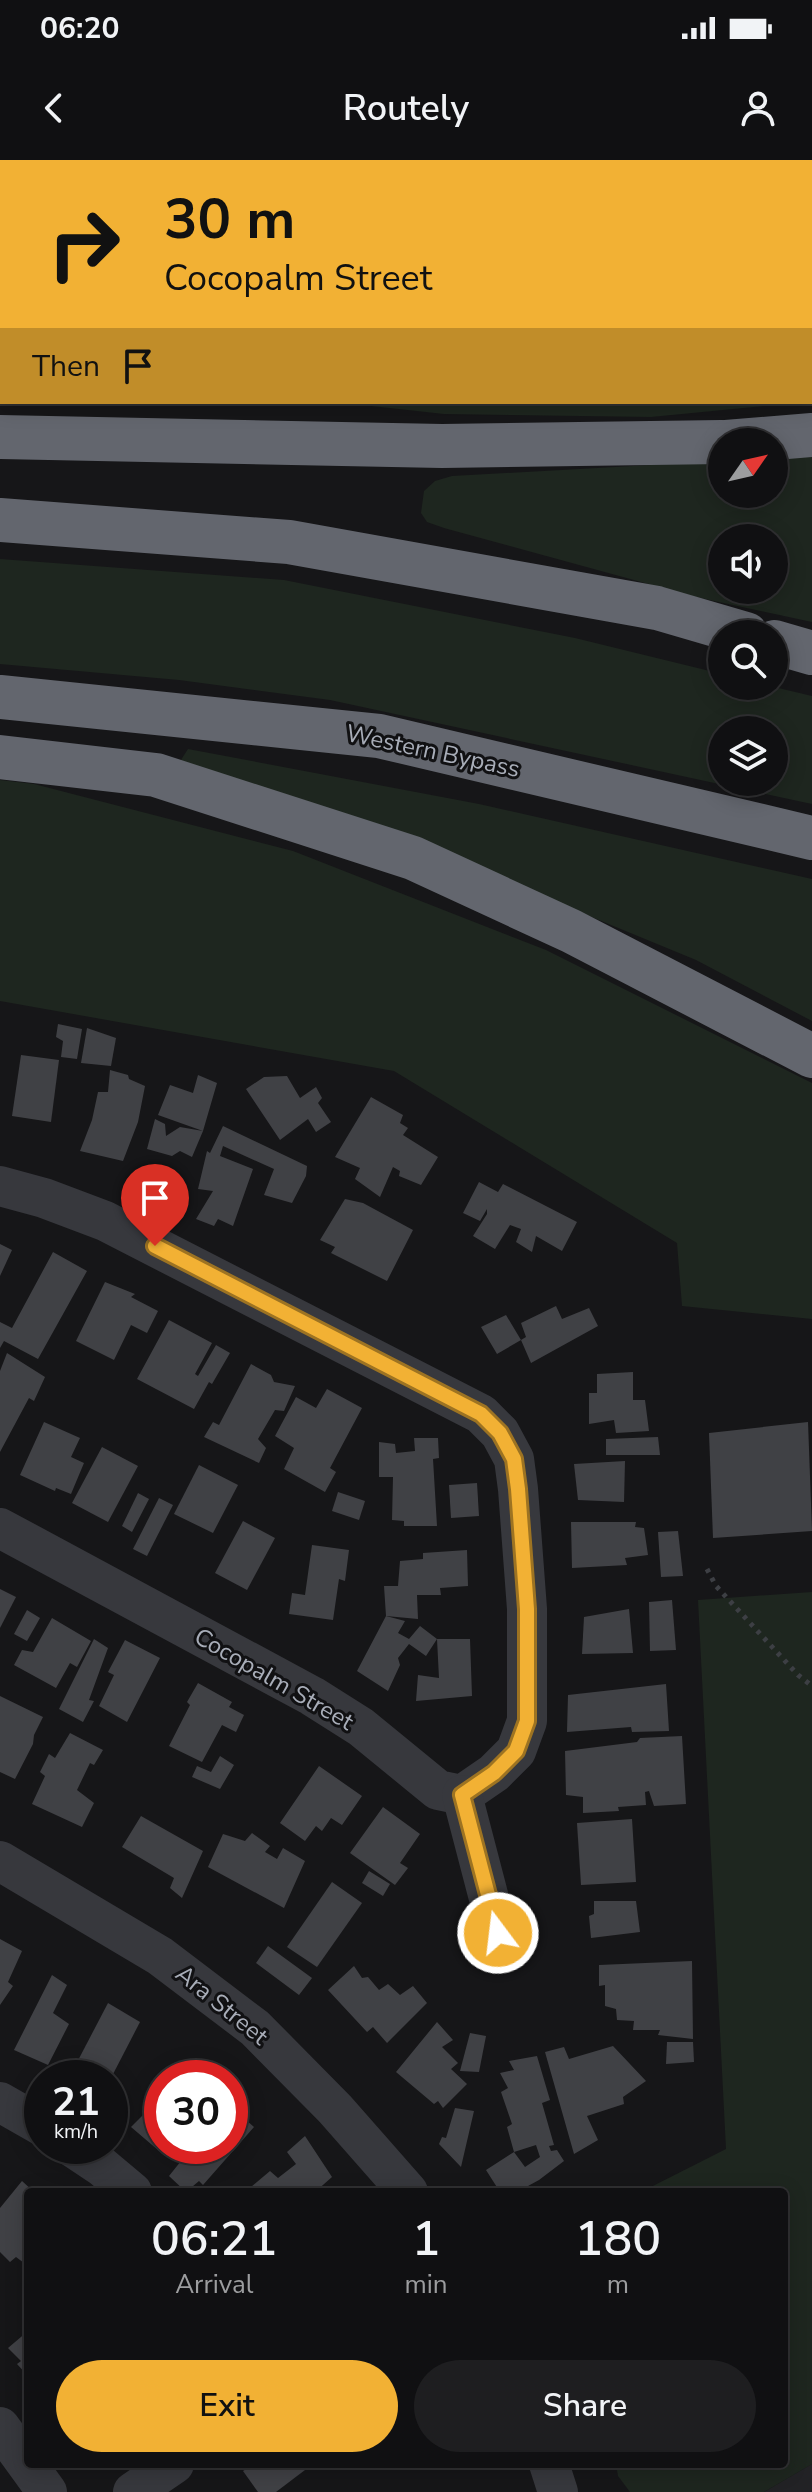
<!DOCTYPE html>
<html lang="en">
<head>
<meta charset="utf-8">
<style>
	:root { --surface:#101012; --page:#1e1e20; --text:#f1f3f6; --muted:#9c9d9f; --line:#303032; --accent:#f2b134 }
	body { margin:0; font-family:"Nunito Sans",sans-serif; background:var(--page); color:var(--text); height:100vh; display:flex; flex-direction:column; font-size:30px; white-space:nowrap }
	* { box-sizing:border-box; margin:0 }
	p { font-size:26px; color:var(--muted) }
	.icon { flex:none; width:44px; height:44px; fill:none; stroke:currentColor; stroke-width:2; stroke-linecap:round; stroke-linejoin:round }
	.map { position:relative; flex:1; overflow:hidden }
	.side { position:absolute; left:24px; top:2028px; width:764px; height:280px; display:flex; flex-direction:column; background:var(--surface); border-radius:8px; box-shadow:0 4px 20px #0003,0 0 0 2px var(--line) }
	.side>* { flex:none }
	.banner { position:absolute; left:0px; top:0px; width:812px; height:244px; box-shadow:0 4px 20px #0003,0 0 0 2px var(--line); background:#f2b134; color:#111; overflow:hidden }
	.needle { width:52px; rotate:56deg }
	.fabs { position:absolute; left:708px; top:268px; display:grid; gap:16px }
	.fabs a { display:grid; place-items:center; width:80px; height:80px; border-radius:50%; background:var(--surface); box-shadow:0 4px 20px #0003,0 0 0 2px var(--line); font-size:40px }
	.speed { position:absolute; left:24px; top:1900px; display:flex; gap:16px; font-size:40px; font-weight:700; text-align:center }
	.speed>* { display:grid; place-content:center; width:104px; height:104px; border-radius:50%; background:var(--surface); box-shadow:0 4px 20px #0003,0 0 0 2px var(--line); line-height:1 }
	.speed small { font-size:20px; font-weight:400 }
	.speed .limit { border:12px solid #d22; background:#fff; color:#111 }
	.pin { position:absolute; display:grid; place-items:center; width:68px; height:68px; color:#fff; margin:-82px -34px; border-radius:50% 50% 50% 0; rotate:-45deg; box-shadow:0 0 8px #0007 }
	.pin .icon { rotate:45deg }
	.me { position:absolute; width:88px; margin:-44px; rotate:345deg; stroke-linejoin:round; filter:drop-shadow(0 0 6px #0008) }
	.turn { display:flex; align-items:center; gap:28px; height:168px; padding:0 32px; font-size:36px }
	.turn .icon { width:104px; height:104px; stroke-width:2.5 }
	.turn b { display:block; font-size:56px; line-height:68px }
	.then { display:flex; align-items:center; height:76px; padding:0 32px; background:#0003; gap:16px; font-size:30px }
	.eta { display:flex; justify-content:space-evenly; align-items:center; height:136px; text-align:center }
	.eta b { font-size:48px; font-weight:600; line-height:56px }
	.button { display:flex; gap:16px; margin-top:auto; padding:16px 32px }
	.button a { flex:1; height:92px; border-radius:48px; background:var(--accent); color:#111; font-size:32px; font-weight:600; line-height:92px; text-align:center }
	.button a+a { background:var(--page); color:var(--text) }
	.status { display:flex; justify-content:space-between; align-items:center; height:56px; padding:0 40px; background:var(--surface); direction:ltr }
	.status svg { height:22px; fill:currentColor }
	header { display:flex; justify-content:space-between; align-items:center; height:104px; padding:0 32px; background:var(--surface); font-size:36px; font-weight:600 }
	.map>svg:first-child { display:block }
</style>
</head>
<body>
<div class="status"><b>06:20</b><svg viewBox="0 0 49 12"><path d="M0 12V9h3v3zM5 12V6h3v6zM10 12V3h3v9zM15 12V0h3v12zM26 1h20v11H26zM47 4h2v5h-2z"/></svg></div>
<header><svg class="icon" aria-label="back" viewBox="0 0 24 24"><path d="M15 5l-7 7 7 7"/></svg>Routely<svg class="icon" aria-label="person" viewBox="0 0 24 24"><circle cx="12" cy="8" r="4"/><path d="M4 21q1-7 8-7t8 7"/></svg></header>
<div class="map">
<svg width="812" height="2332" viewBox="0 0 812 2332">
	<rect width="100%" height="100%" fill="#161618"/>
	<polygon fill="#222225" points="812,2304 812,2332 764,2332 810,2305"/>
	<g fill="#1e261f" fill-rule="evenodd">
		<polygon points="0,0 812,0 812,241 810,242 810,2 2,2 2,226"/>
		<polygon points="335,242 805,242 651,257 444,254"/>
		<path d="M812 295V462L696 437 444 368 427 362 421 353 424 331 435 321 452 316 722 301V334H774V297ZM722 378H774V430H722Z"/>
		<path d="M0 399 284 420 575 478 722 514V526H770L812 536V644L330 540 179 520 0 504ZM774 570V622H722V570Z"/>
		<polygon points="188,589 479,644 812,719 812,861 696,800 548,739 177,606"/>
		<polygon points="0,620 34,624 293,691 546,790 812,923 812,1159 682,1146 677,1083 394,911 0,841"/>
		<polygon points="812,1432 812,2304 764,2332 630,2332 618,2316 616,2304 784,2304 784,2032 641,2032 726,1989 698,1440"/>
	</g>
	<g fill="#404145">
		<polygon points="58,864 82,869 77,899 61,897 63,881 56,877"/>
		<polygon points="87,868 116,878 111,906 81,903"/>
		<polygon points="21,895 59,900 51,962 12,956"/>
		<polygon points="110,910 128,915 129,919 145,926 138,962 123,1001 80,991 92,960 98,932 108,932"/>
		<polygon points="198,915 217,923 203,971 192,997 180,991 172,996 147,989 155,959 165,964 166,976 180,967 203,971 158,955 170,925 193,933"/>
		<polygon points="287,916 300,938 316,927 322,938 318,943 331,962 316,972 308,959 280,980 246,929 264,917"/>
		<polygon points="371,937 403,955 400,963 408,968 403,975 438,997 421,1025 399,1016 400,1011 393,1007 380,1037 355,1019 360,1008 335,997"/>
		<polygon points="223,966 307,1006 306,1016 292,1043 264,1035 274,1009 223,986 220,996 253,1009 233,1066 218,1059 214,1066 196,1059 213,1031 198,1029 207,991 210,993"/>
		<polygon points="479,1022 498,1032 503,1024 577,1062 562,1091 536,1076 532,1092 516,1082 521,1069 510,1065 495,1089 473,1076 487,1054 487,1049 480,1061 463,1053"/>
		<polygon points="345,1039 363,1043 413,1070 387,1121 331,1093 335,1087 320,1080"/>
		<polygon points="0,1084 12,1090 0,1116"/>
		<polygon points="53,1092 87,1111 38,1199 4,1181 0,1188 0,1162 12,1168"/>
		<polygon points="105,1122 135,1134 131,1137 158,1151 147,1173 131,1165 114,1200 76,1181"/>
		<polygon points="556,1146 562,1159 589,1148 598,1166 531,1203 521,1180 497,1194 481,1167 506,1155 521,1180 526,1177 521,1163"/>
		<polygon points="169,1160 212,1183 195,1214 198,1216 216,1185 230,1193 212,1224 209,1222 194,1249 137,1219"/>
		<polygon points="7,1193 45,1217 34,1241 29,1238 0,1292 0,1211"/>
		<polygon points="251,1204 271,1215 274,1222 295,1226 284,1251 275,1250 258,1279 266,1288 259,1303 204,1277 213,1262 219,1265"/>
		<polygon points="633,1212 633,1240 645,1240 649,1271 616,1273 614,1260 589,1264 589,1233 597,1233 597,1214"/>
		<polygon points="327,1229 362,1248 330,1308 336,1312 325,1332 284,1309 294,1288 275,1276 296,1237 316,1248"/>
		<polygon points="44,1262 80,1278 71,1297 84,1303 71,1334 56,1328 55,1331 20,1315"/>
		<polygon points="808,1262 812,1371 713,1378 709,1273"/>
		<polygon points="658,1277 660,1295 606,1295 606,1279"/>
		<polygon points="414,1278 438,1278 439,1298 433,1299 437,1366 404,1366 404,1361 392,1360 393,1317 379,1317 379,1282 395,1284 396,1293 415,1291"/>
		<polygon points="102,1287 138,1306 108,1362 72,1343"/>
		<polygon points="625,1301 624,1342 578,1340 574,1304"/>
		<polygon points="199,1305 238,1325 213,1373 174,1354"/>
		<polygon points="477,1323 479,1356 451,1358 449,1325"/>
		<polygon points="338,1332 365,1341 359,1360 332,1351"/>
		<polygon points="138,1333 149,1339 132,1372 122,1366"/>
		<polygon points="159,1338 173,1345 147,1396 133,1389"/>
		<polygon points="243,1361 275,1378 247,1430 215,1413"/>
		<polygon points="571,1362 636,1362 635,1367 644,1368 648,1395 625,1398 627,1405 572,1408"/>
		<polygon points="678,1371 683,1416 661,1417 658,1372"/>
		<polygon points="312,1385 349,1390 345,1421 339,1419 333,1460 289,1454 292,1433 305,1435"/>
		<polygon points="467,1390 468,1426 440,1428 441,1435 417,1435 418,1459 386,1456 384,1426 398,1426 400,1401 423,1399 423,1393"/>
		<polygon points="0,1429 16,1437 0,1468"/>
		<polygon points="672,1440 676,1490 650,1491 649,1442"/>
		<polygon points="629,1449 633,1493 582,1494 584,1457"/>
		<polygon points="27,1450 40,1458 27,1481 14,1474"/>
		<polygon points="386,1456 405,1461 398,1473 409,1479 420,1466 437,1479 470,1479 472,1536 416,1541 418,1515 439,1518 437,1479 426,1496 409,1484 398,1498 400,1505 388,1531 357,1511"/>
		<polygon points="52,1458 91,1481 77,1507 70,1503 56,1528 14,1505 22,1490 33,1492"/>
		<polygon points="94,1479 108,1488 89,1540 94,1541 83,1562 59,1549"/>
		<polygon points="125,1480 160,1498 127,1562 99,1546 114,1515 108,1512"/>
		<polygon points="198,1523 232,1542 229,1547 244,1555 236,1572 222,1565 202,1602 169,1586 190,1545 187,1542"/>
		<polygon points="666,1524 669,1571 632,1572 631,1567 567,1572 568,1535"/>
		<polygon points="0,1536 43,1557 34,1575 33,1584 15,1619 0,1612"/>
		<polygon points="70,1573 103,1590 94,1605 90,1603 77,1630 94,1643 82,1667 32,1644 45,1616 40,1612 49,1594 55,1598"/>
		<polygon points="682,1576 686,1644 654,1646 649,1631 645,1632 646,1645 618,1647 619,1651 583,1653 583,1637 566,1635 565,1591 637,1582 640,1578"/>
		<polygon points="220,1596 234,1605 220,1629 192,1617 197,1606 211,1612"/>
		<polygon points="319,1606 362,1636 342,1665 331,1658 322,1671 316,1666 305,1681 280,1663"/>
		<polygon points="383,1647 420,1674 400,1703 408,1708 395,1725 350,1693"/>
		<polygon points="141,1656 203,1691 182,1738 170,1728 174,1718 122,1687"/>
		<polygon points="632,1659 636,1722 581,1725 577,1663"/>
		<polygon points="252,1673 270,1686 265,1692 277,1699 283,1688 305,1701 284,1748 208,1707 223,1674 245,1681"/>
		<polygon points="369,1711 390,1724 383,1736 362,1723"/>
		<polygon points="332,1722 362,1743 317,1807 287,1787"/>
		<polygon points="594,1741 636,1741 640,1772 591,1778 589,1756 594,1754"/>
		<polygon points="0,1779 22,1791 8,1822 13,1826 0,1845"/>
		<polygon points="268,1786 312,1818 299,1835 256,1803"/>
		<polygon points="692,1801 693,1879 658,1875 660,1870 633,1870 634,1861 617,1860 616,1849 605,1846 605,1825 599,1826 599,1805"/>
		<polygon points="354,1806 362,1818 368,1817 379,1830 388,1824 400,1835 413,1826 427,1843 387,1883 373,1867 367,1872 328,1830"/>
		<polygon points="52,1815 67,1825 53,1853 69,1864 48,1905 14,1890"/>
		<polygon points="108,1843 140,1862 111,1918 90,1918 73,1910"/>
		<polygon points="437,1862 453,1880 442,1887 458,1903 451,1909 467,1924 443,1948 438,1941 434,1944 396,1912"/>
		<polygon points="470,1873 486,1876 479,1912 460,1911"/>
		<polygon points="667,1882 693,1882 694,1902 666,1904"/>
		<polygon points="613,1886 646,1921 623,1937 624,1944 587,1956 598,1980 574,1994 545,1892 564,1887 569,1899"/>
		<polygon points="537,1896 550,1940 542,1943 554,1985 549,1986 551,1991 557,1990 564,2001 539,2020 517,2032 500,2032 486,2010 514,1992 525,2007 540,1997 536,1985 514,1992 507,1967 512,1964 501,1932 508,1928 500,1913 514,1910 509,1901"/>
		<polygon points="159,1939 162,1941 162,1986 173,1986 165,1996 131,1967"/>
		<polygon points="230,1946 254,1967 203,2025 199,2021 186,2032 169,2016 193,1986 230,1986"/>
		<polygon points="455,1948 474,1951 461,2007 439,1984 442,1977 446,1978"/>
		<polygon points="305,1976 332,2017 315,2032 245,2032 270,2011 278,2018 296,2004 287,1992"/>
		<polygon points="22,2021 34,2032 28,2032 28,2106 16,2097 10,2102 0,2092 0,2048"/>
		<polygon points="28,2171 28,2216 17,2204 21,2201 8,2188"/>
		<polygon points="254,2304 301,2304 305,2310 276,2332 258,2332 243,2311"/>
	</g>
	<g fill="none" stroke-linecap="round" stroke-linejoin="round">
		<polyline stroke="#3d3f44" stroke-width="5" stroke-dasharray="4 6" stroke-linecap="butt" points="707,1409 716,1426 798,1515 812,1526"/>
		<g stroke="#37383d" stroke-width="40">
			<polyline points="0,1026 44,1038 105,1061 481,1254 500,1273 514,1299 518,1329 527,1449 527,1561 516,1591 494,1613 462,1635 438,1630 361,1567 312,1536 0,1368"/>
			<polyline points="462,1635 498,1773"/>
			<polyline points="0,1701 160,1796 255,1868 335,1949 408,2032"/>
			<polyline points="0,1942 42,1966"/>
			<polyline points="71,1986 101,2006 132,2032"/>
			<polyline points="0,2267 47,2332"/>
			<polyline points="549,2304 558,2332"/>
			<polyline points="133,2332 174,2304"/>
		</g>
		<g stroke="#63666e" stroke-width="44">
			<polyline points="0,277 442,286 722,282"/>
			<polyline points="726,282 812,275"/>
			<polyline points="0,360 289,382 657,448 746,474"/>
			<polyline points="774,482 812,493"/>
			<polyline points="0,537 379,576 812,678"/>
			<polyline points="0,597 156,615 413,698 571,771 812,896"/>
		</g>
	</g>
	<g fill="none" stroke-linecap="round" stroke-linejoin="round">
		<g stroke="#9d7322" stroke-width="20">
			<polyline id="route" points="155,1086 481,1254 500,1273 514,1299 518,1329 527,1449 527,1561 516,1591 494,1613 462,1635 498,1773"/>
		</g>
		<use href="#route" stroke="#f2b134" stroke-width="14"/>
	</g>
	<g text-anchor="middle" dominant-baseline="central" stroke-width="6" stroke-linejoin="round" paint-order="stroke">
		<g font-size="24" fill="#a8adb8" stroke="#111113">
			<text transform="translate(433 591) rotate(12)">Western Bypass</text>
			<text transform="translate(274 1519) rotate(30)">Cocopalm Street</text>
			<text transform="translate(222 1845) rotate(39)">Ara Street</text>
		</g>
	</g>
</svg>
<div class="fabs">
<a><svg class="needle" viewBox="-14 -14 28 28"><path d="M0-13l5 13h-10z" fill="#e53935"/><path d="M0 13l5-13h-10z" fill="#9c9d9f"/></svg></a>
<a><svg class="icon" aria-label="sound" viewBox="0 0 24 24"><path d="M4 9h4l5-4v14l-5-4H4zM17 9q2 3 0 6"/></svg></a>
<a><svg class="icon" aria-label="search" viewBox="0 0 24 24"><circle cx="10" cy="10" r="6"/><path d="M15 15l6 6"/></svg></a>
<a><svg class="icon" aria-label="layers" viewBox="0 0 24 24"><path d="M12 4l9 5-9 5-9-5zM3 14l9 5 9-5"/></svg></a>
</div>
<div class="speed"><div>21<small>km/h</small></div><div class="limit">30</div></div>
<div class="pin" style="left:155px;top:1086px;background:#d93025"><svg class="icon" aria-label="arrive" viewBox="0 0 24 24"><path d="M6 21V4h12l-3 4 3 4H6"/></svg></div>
<svg class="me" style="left:498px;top:1773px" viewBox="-20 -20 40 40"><circle r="17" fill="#f2b134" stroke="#fff" stroke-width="3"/><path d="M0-11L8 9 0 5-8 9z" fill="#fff"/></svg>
<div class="banner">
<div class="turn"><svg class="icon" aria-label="right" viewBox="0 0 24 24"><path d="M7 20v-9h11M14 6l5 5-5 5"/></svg><div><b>30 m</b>Cocopalm Street</div></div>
<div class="then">Then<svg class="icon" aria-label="arrive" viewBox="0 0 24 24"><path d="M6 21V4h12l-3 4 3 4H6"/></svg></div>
</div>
<section class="side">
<div class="eta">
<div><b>06:21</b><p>Arrival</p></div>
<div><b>1</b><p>min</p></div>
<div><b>180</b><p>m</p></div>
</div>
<div class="button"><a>Exit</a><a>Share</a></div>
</section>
</div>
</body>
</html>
